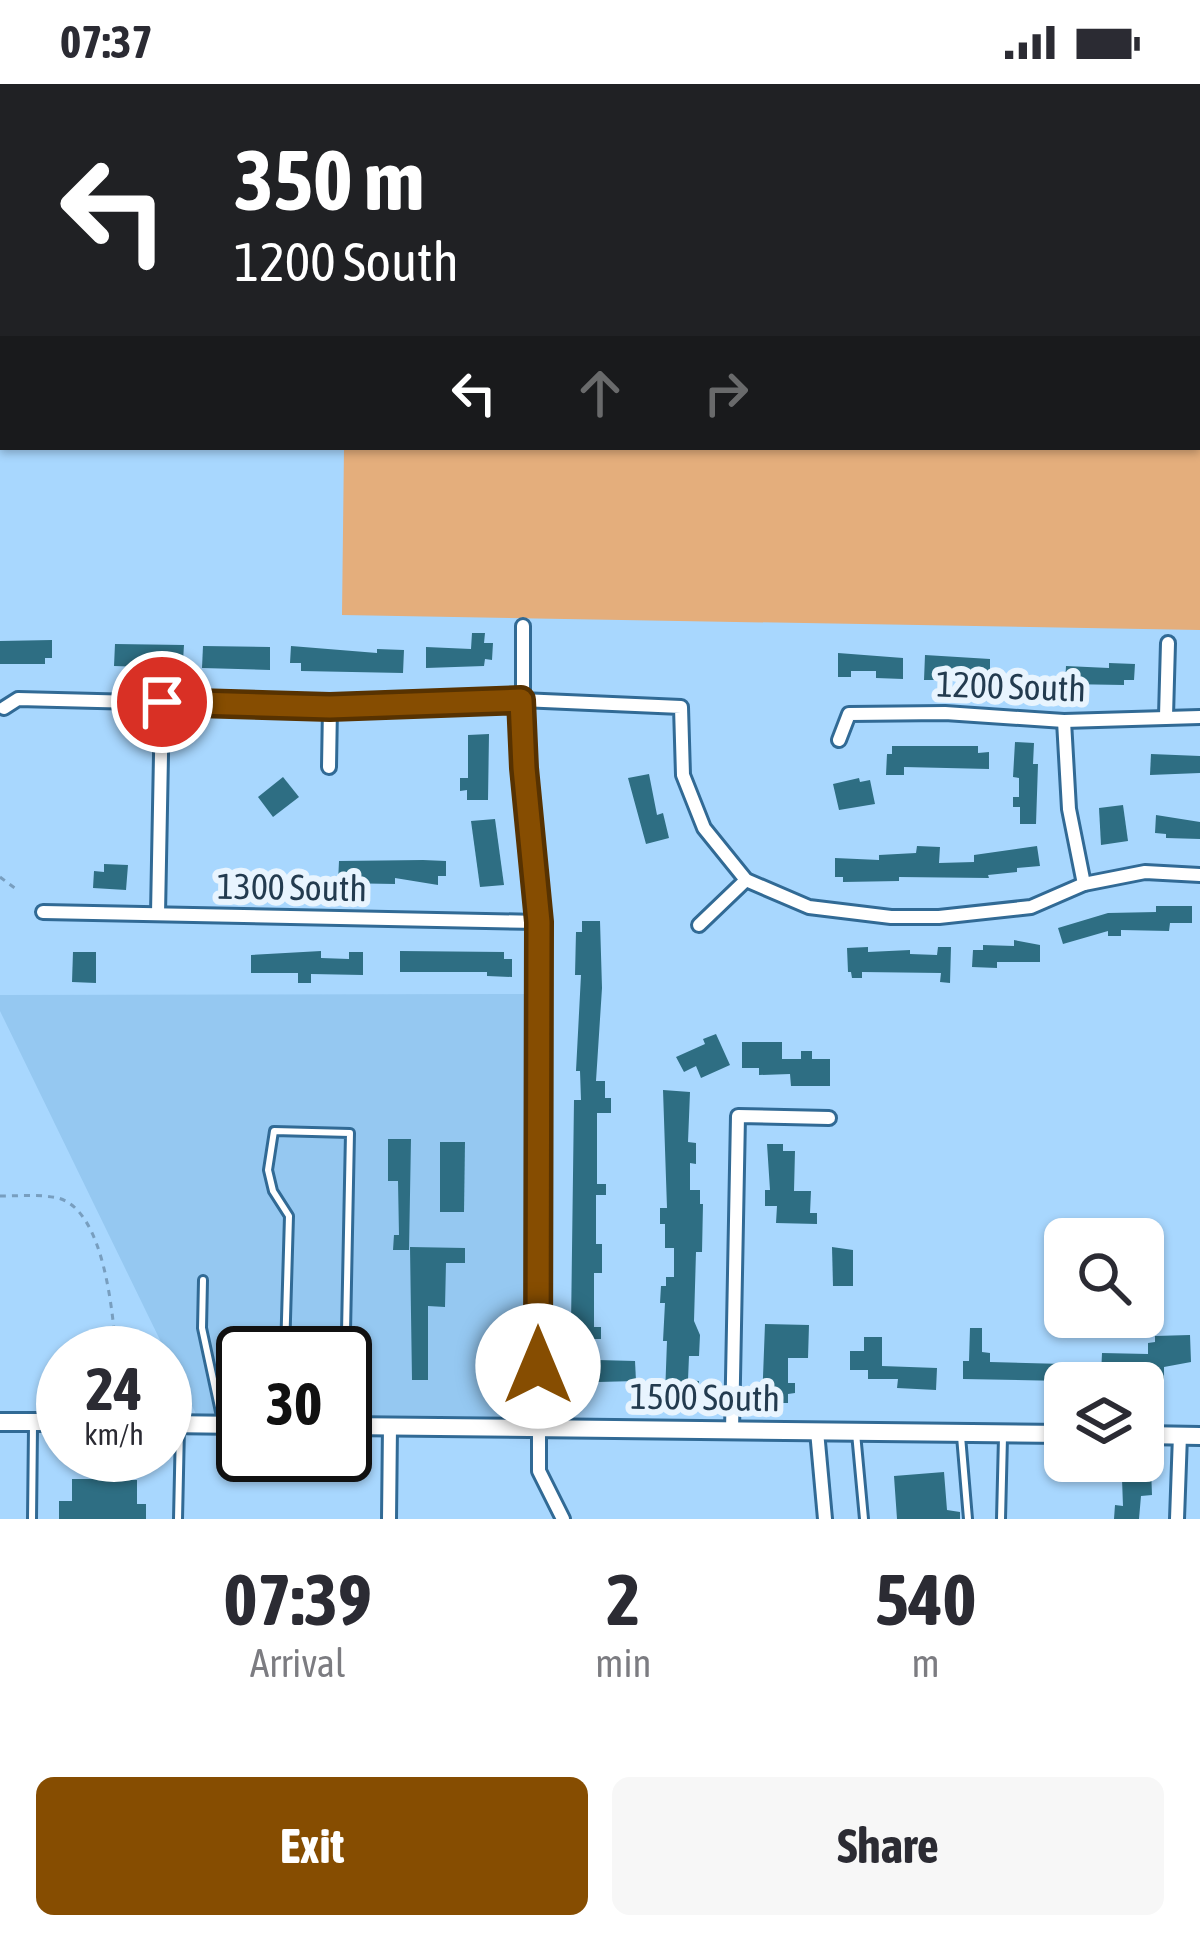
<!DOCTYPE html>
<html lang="en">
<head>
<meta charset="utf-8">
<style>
	:root { --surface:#fff; --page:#f7f7f7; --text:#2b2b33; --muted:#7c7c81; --accent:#864d01 }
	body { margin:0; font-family:"Asap Condensed",sans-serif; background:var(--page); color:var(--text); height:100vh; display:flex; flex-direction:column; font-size:45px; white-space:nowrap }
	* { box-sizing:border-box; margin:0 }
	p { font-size:39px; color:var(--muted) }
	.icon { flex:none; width:66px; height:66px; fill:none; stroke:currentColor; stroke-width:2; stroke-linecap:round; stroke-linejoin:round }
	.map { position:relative; height:1435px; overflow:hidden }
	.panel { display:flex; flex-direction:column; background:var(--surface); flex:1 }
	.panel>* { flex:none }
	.banner { position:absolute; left:0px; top:0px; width:1200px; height:366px; box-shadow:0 3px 9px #0004; background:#202124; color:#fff; overflow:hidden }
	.controls { position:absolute; left:1044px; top:1134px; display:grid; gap:24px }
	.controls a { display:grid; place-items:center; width:120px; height:120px; border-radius:18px; background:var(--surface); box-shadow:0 3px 9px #0004; font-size:60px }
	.speed { position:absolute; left:36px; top:1242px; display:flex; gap:24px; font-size:60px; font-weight:700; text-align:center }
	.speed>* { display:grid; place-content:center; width:156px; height:156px; border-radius:50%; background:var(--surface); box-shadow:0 3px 9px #0004; line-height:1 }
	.speed small { font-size:30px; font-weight:400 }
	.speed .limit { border:6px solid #111; border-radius:18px; background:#fff; color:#111 }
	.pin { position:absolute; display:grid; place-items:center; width:102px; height:102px; color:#fff; margin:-51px; border:6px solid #fff; border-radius:50%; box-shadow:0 3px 12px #0007 }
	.me { position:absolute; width:132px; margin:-66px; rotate:0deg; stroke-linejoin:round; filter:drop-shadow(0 0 9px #0008) }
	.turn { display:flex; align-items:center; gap:42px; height:252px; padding:0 36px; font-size:54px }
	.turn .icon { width:156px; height:156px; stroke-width:2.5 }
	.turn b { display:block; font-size:84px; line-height:102px }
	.lanes { display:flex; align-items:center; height:114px; padding:0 36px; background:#0003; justify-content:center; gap:60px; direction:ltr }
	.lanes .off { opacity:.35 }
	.eta { display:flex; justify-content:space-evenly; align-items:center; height:204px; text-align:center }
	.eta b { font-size:72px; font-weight:700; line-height:84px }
	.action { display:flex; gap:24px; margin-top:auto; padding:24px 36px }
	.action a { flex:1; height:138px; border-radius:18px; background:var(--accent); color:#fff; font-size:48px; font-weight:700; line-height:138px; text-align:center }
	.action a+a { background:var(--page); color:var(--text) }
	.status { display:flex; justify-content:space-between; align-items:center; height:84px; padding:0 60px; background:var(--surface); direction:ltr }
	.status svg { height:33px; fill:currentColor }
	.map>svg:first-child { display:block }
</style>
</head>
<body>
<div class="status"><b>07:37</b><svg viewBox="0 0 49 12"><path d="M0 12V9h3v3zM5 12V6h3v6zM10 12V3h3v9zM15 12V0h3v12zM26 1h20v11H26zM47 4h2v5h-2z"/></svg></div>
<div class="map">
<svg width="1200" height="1435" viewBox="0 0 1200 1435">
	<rect width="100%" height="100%" fill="#a8d7fe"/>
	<polygon fill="#95c8f1" points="532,910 527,1333 345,1331 345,1269 243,1269 243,1330 196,1330 0,927 0,911"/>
	<polygon fill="#e4ae7c" points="348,0 1200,0 1200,546 342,531 344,363 1197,363 1197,3"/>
	<g fill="#2e6e83">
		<polygon points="472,549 485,549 484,559 493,559 492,576 485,575 484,582 426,584 426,563 471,565"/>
		<polygon points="52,556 52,574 45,574 45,580 0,580 0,557"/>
		<polygon points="115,560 184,561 183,577 173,577 172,584 114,582"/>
		<polygon points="203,562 270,563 270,586 202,584"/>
		<polygon points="291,562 377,569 377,565 404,566 403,589 301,587 301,579 290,579"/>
		<polygon points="838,569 903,574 903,595 876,594 876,587 851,587 851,593 838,593"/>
		<polygon points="925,571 990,575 990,592 964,596 965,591 938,590 938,596 924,596"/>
		<polygon points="1109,579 1135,580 1134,596 1124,596 1124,601 1065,600 1066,582 1109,584"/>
		<polygon points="489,650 488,716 467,716 467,706 460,707 460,694 468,694 468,651"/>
		<polygon points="1015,658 1034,659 1033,680 1038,680 1036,740 1020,740 1020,723 1013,723 1013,713 1019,713 1019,694 1013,693"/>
		<polygon points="892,662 978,662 978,669 989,668 989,685 904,683 904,691 886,691 887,670 892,670"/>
		<polygon points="1151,670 1200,672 1200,689 1150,691"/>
		<polygon points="649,690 657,731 663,729 669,754 646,760 628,694"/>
		<polygon points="283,693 299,713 273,733 258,713"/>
		<polygon points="859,694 860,698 870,696 875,720 839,726 833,700"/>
		<polygon points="1123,721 1128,757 1101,761 1099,724"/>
		<polygon points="1156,731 1200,738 1200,755 1166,754 1166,750 1155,749"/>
		<polygon points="495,735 504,801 480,803 471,737"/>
		<polygon points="917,762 940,763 939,779 974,778 974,771 1037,762 1040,782 1017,784 1017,788 988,791 989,794 899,793 899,797 843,798 843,793 835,793 835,774 879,776 879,771 916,769"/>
		<polygon points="423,776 446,777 446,792 438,792 438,801 395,794 395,800 338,799 339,777"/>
		<polygon points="104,780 128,781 126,806 93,804 94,787 104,788"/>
		<polygon points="1156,822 1192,822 1192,839 1170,839 1169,847 1121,846 1121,852 1108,852 1108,847 1063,860 1058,844 1108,829 1156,828"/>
		<polygon points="582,837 600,837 602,904 596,997 605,997 605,1014 611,1014 611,1029 597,1029 597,1100 606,1100 606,1111 596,1111 596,1160 602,1160 602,1189 594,1189 594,1243 601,1243 601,1255 591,1255 590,1275 566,1274 567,1242 571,1242 574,1016 581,1016 580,987 576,987 581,891 575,891 576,848 582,848"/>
		<polygon points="1014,856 1040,861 1040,878 997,878 997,884 972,883 973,866 983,866 983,861 1014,862"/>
		<polygon points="868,863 868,868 910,866 910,870 937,871 938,863 951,863 950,899 940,898 941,889 862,888 862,894 852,894 851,888 848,888 847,864"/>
		<polygon points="321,867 321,874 349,875 349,868 363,868 363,891 311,890 311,899 298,899 298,889 251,889 251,871"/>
		<polygon points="400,867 504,868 504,875 512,875 512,893 487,892 487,888 400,888"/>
		<polygon points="73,868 96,868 96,899 72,898"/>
		<polygon points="716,950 730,981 701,994 696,982 684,988 676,973 705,960 703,955"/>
		<polygon points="742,958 782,958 782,975 801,975 801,967 812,967 812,975 830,975 830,1002 791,1002 790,990 759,991 759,984 742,984"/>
		<polygon points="663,1006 690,1008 688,1058 696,1059 696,1080 690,1079 690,1106 700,1106 700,1120 703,1120 702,1168 696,1168 694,1237 700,1251 699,1272 689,1272 688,1296 699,1297 698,1318 678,1317 678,1311 665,1311 667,1257 663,1257 665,1219 660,1219 661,1202 666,1202 666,1193 674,1193 674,1164 665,1164 665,1140 660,1140 660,1124 667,1124"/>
		<polygon points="388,1055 411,1055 409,1166 393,1166 394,1151 399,1151 398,1097 388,1097"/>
		<polygon points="440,1058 465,1058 464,1128 440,1128"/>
		<polygon points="767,1060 783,1060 783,1067 795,1067 794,1107 811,1107 810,1129 817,1129 817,1140 776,1139 777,1122 765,1122 765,1106 770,1106"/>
		<polygon points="410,1163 465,1164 465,1179 446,1179 445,1223 428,1222 428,1296 412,1296"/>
		<polygon points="832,1163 853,1166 853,1202 833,1202"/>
		<polygon points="765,1240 809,1241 808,1274 788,1274 788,1299 795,1299 795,1309 788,1310 788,1319 762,1319"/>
		<polygon points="970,1244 982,1244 982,1268 990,1269 990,1278 1064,1280 1064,1297 963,1295 963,1277 969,1277"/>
		<polygon points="1190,1251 1191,1278 1164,1283 1164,1298 1149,1298 1149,1293 1101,1292 1102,1269 1148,1270 1148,1259 1155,1258 1155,1252"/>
		<polygon points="228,1253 254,1253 253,1269 243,1269 243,1301 227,1301"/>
		<polygon points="864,1253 882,1253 882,1282 937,1284 936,1306 897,1304 898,1295 868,1295 868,1286 850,1286 850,1267 864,1267"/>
		<polygon points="598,1276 635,1277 636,1297 598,1298"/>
		<polygon points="274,1378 314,1378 314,1393 274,1397"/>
		<polygon points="1151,1384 1152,1411 1141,1412 1139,1435 1114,1435 1115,1421 1123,1422 1122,1395 1131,1395 1130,1385"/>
		<polygon points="93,1385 122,1385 122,1396 137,1396 137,1420 146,1420 146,1435 59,1435 59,1417 72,1417 72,1395 93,1395"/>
		<polygon points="944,1388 947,1426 960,1428 960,1435 897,1435 894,1392"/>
	</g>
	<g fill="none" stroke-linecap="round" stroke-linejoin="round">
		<g stroke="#316a95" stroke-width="12">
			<g id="lane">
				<polyline points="203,1196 202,1244 222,1337"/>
				<polyline points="285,1269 289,1132 273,1107 268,1086 274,1047 350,1049 345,1298"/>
				<polyline points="856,1349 864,1435"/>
				<polyline points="961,1352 968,1435"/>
				<polyline points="32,1435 33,1343"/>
				<polyline points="178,1435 180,1343"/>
				<polyline points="1001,1435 1003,1353"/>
			</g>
		</g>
		<g stroke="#316a95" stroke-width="18">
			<g id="street">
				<polyline points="523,542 523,684 539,838 539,1387 563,1435"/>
				<polyline points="4,624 18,615 330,623 521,616 681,623 683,691 704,744 746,796 809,823 891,833 939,833 1031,823 1084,800 1145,788 1200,791"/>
				<polyline points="1166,632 1168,559"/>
				<polyline points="1064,637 1069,725 1084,800"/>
				<polyline points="839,656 849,630 945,629 1064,637 1200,633"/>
				<polyline points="329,683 330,623"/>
				<polyline points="43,828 539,838"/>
				<polyline points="158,830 162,618"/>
				<polyline points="699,841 746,796"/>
				<polyline points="732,1347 738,1032 829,1034"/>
				<polyline points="817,1347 825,1435"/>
				<polyline points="389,1435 390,1342"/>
				<polyline points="1177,1435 1180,1351"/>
			</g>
		</g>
		<g stroke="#316a95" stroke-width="22">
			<g id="secondary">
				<polyline points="0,1338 63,1338"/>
				<polyline points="165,1340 243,1341"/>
				<polyline points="345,1342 1065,1350"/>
				<polyline points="1143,1351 1200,1352"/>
			</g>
		</g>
		<g stroke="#789ebf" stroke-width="3" stroke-dasharray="6 6" stroke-linecap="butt">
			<polyline points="0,793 16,805"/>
			<path d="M0 1112C18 1112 40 1110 58 1114 104 1126 113 1229 116 1269"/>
		</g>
		<use href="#lane" stroke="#fff" stroke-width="6"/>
		<use href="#street" stroke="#fff" stroke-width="12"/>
		<use href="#secondary" stroke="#fff" stroke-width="16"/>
	</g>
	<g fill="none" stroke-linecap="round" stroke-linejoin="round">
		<g stroke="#573201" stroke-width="30">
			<polyline id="route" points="162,618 330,623 521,616 524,684 539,838 538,1282"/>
		</g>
		<use href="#route" stroke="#864d01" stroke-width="21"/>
	</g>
	<g text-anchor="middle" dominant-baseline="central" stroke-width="12" stroke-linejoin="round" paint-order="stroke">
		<g font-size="36" fill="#233b4f" stroke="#e8f4fe">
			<text transform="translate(1011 602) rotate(2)">1200 South</text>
			<text transform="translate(292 803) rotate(1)">1300 South</text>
			<text transform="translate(705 1313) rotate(1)">1500 South</text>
		</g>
	</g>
</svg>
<div class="controls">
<a><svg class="icon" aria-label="search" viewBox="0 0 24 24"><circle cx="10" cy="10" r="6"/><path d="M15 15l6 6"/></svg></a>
<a><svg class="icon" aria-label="layers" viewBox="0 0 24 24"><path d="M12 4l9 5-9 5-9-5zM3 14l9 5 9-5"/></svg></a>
</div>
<div class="speed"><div>24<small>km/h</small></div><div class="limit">30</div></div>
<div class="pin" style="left:162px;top:618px;background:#d93025"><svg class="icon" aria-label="arrive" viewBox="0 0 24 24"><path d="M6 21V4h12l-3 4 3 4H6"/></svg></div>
<svg class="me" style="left:538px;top:1282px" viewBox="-20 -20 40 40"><circle r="19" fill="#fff"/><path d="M0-13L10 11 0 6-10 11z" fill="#864d01"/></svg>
<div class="banner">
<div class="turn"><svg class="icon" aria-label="left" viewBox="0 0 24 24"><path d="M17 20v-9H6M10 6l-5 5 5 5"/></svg><div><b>350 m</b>1200 South</div></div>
<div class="lanes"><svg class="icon" aria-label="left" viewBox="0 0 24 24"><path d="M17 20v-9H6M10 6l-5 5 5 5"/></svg><svg class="icon off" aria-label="ahead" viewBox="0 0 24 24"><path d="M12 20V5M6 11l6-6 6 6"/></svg><svg class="icon off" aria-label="right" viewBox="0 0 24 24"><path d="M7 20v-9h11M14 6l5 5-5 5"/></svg></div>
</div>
</div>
<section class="panel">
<div class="eta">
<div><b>07:39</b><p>Arrival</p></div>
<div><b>2</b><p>min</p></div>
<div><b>540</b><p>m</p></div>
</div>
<div class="action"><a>Exit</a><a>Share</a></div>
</section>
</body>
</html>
